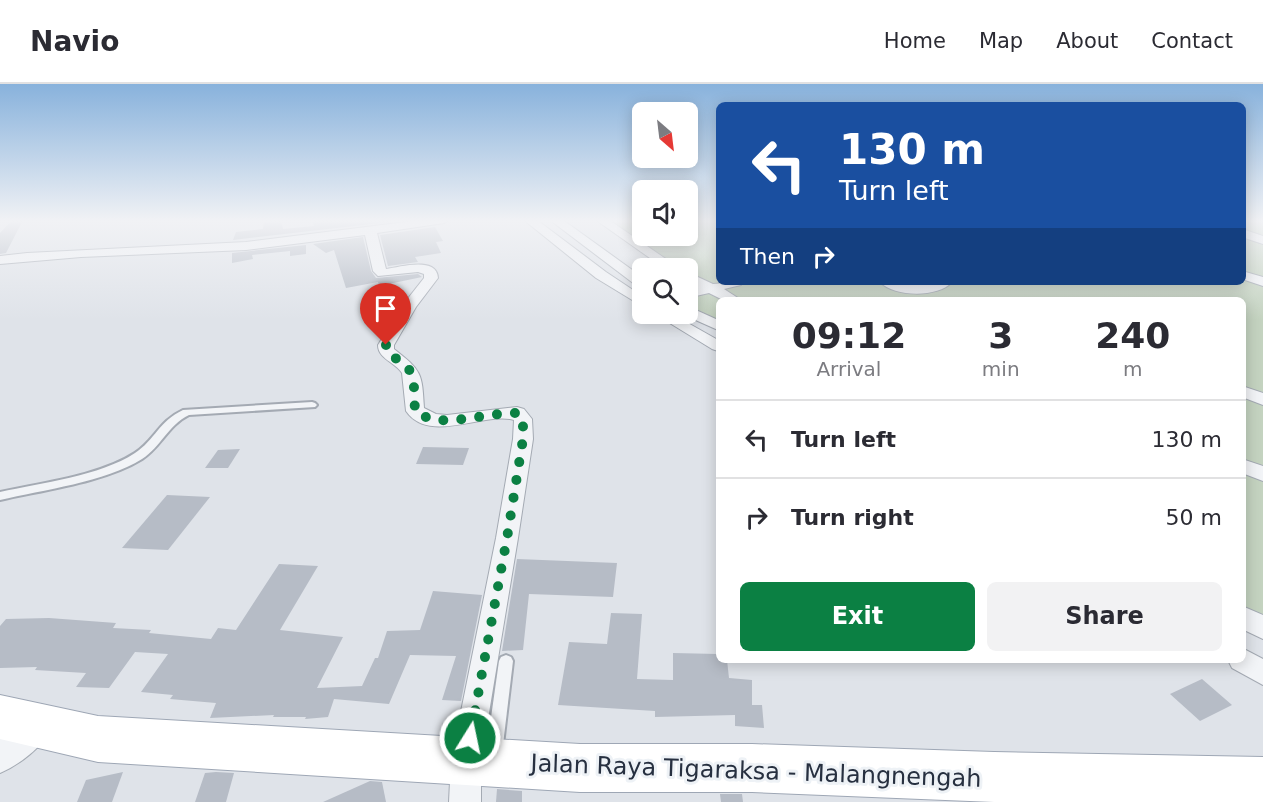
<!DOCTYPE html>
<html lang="en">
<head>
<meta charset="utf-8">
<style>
	:root { --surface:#fff; --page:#f2f2f3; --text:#2b2b33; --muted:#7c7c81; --line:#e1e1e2; --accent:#0b8043 }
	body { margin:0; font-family:"DejaVu Sans",sans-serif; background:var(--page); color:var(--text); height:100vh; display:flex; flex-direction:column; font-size:22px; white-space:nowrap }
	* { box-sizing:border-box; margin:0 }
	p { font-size:20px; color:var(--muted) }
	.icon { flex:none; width:33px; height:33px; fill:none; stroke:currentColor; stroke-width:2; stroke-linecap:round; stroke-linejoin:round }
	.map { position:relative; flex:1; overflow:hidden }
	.panel { position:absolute; left:716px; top:213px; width:530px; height:366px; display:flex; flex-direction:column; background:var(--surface); border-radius:9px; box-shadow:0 3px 15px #0003 }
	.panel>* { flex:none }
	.top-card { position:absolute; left:716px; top:18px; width:530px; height:183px; border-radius:9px; box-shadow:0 3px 15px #0003; background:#1a4fa0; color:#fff; overflow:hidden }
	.needle { width:39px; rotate:152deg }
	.controls { position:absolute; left:632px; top:18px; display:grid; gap:12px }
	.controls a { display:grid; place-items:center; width:66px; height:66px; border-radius:9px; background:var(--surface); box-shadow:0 3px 15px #0003; font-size:30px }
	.pin { position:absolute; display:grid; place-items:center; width:51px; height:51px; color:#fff; margin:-62px -26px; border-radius:50% 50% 50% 0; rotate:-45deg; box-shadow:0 0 6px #0007 }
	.pin .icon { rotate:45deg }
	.me { position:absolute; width:66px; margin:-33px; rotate:10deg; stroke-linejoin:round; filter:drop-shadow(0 0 4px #0008) }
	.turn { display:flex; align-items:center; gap:21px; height:126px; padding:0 24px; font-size:27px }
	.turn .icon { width:78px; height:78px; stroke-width:2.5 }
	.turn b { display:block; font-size:42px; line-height:51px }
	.then { display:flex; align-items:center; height:57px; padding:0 24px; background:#0003; gap:12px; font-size:22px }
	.eta { display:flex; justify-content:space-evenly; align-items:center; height:102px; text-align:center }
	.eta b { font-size:36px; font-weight:700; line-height:42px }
	.cta { display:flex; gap:12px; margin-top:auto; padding:12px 24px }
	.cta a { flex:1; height:69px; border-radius:9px; background:var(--accent); color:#fff; font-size:24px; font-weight:700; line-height:69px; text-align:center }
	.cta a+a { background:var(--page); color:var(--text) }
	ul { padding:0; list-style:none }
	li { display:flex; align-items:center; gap:18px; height:78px; padding:0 24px; border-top:2px solid var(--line) }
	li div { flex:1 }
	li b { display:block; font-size:22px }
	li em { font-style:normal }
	header { display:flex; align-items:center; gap:36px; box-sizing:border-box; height:84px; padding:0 30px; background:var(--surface); border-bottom:2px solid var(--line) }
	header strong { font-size:28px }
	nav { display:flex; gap:33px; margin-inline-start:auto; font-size:21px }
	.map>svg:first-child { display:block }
</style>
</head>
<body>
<header>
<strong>Navio</strong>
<nav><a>Home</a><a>Map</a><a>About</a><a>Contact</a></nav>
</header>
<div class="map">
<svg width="1263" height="718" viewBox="0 0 1263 718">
	<rect width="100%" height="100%" fill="#dfe3e9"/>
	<polygon fill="#c4d3c0" points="602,136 642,136 642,152 687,152 687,136 718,136 718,198 1242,198 1242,136 1263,136 1263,546 1242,535 1242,216 718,216 718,243 687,226 687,210 710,205 687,192 687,184 673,184"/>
	<g fill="#b6bcc6">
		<polygon points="12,136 23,136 6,169 0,170 0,149"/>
		<polygon points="281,136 283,145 314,142 312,136 406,136 233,156 236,148 263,145 264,138"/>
		<polygon points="435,143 443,157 436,158 441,169 415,173 418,178 388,182 380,151"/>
		<polygon points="363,153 371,187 376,194 418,190 422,193 379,202 378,198 346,204 334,166 326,169 313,160"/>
		<polygon points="306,161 306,170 290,172 290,167 252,171 253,175 232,179 232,169"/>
		<polygon points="423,363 469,364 463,381 416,380"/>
		<polygon points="240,365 228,384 205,384 218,366"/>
		<polygon points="167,411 210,413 168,466 122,464"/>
		<polygon points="517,475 617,479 613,513 529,510 523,566 502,567"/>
		<polygon points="279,480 318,482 280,546 343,553 317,604 362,602 375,574 378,574 387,547 420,546 433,507 482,511 461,617 442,616 456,572 410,571 389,620 334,615 328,633 305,635 306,633 273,633 274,631 210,634 216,619 170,615 173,611 141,608 168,570 135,568 109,604 76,603 86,589 35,586 37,583 0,584 0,542 6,535 49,534 116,539 113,544 151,546 149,549 211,555 218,544 236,546"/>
		<polygon points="611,529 642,530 637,595 673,596 673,569 718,570 718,576 727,576 729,594 752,596 752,621 762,621 764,644 735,642 735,631 655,633 655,627 558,621 569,558 607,560"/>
		<polygon points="1202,595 1232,621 1200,637 1170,610"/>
		<polygon points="123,688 112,718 77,718 86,696"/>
		<polygon points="216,688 234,689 226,718 195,718 205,689"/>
		<polygon points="370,697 382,698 386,718 323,718"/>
		<polygon points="497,705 522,707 522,718 496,718"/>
		<polygon points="720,710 742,710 743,718 721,718"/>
	</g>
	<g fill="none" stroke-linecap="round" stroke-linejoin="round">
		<g stroke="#a4aab3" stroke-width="4">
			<g id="service">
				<path d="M312 318 315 319 317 321 315 323 189 331C168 341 161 363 142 375 105 398 43 406 0 416V408C41 399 100 392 135 369 155 356 159 337 183 326Z"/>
				<polygon points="506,571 511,573 513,577 502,669 500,675 494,677 488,675 486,669 499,577 501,573"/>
			</g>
		</g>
		<g stroke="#a4aab3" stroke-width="2">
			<g id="minor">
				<path d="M422 136H450L444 139 377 149 386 185C400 183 437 172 438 194L416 223 394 261V265C422 287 422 289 424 324L436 330 447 331 517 323 524 325 532 335 533 355 518 454 481 677V718H449L451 677 496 454 513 355 514 336C485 327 429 361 406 327L402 289C395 278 378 275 378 261L402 222 424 194V190L418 188 378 192 373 187 365 151 246 166 81 173 0 180V172L27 169 246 158Z"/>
				<polygon points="524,136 537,136 606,188 642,212 642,222 596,194"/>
				<polygon points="550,136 563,136 642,193 642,203 637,202"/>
				<polygon points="596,136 609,136 679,184 664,184"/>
				<polygon points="1242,145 1263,152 1263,160 1242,153"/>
				<polygon points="1242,187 1263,193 1263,202 1242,195"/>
				<polygon points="687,188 713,200 743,198 741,201 724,205 741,216 723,216 709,209 687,214 687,206 698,203 687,197"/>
				<path d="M880 198 916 201 952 198C938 214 894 213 880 198Z"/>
				<polygon points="687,222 718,236 718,246 682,230 687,230"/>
				<polygon points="655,230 672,230 718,256 718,267 712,265"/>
				<polygon points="1242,302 1263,309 1263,321 1242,313"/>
				<polygon points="1242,375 1263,382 1263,397 1242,389"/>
				<polygon points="1242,522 1263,531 1263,555 1242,545"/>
				<polygon points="1242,564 1263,575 1263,601 1232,584 1228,576 1242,576"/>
				<path d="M37 629 47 633 52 643C44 662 19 681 0 689V655L27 633Z"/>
			</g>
		</g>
		<g stroke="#9ea7b5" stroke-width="2">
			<polygon id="primary" points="0,611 98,632 580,660 752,660 994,668 1263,673 1263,718 994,718 752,708 580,708 98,678 0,655"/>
		</g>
		<use href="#service" fill="#f2f4f7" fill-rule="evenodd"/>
		<use href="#minor" fill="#f2f4f7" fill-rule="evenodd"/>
		<use href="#primary" fill="#fff" fill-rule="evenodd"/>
	</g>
	<linearGradient id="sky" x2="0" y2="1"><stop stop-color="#88b2dc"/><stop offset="0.58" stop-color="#f1f2f5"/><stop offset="1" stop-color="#f1f2f5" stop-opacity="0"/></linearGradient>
	<rect width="1263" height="236" fill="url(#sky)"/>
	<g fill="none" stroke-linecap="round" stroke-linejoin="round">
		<path stroke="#0b8043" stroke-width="10" stroke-dasharray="0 18" d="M386 261V266C392 274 403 277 408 284 416 295 414 315 415 327 422 331 430 336 437 336 463 338 490 329 517 329L523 335V355L507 454 470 654"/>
	</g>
	<g text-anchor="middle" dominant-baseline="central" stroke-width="6" stroke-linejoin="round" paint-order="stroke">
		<g font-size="24" fill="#273040" stroke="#eef2f6">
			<text transform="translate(756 687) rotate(2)">Jalan Raya Tigaraksa - Malangnengah</text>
		</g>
	</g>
</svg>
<div class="controls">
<a><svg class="needle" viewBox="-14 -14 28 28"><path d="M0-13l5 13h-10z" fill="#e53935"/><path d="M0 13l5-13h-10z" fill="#7c7c81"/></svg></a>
<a><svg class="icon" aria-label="sound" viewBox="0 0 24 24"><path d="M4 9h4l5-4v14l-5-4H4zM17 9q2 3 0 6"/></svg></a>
<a><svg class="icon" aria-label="search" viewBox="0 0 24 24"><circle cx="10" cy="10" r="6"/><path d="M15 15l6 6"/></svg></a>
</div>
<div class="pin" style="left:386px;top:261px;background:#d93025"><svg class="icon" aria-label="arrive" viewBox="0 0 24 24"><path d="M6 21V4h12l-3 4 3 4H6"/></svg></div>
<svg class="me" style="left:470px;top:654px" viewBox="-20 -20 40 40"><circle r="17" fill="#0b8043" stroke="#fff" stroke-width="3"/><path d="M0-11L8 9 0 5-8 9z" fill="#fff"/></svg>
<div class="top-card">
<div class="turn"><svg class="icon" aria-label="left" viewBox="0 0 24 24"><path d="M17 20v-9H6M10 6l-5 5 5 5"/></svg><div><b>130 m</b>Turn left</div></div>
<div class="then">Then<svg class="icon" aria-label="right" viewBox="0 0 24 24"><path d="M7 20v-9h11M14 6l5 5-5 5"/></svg></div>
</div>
<section class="panel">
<div class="eta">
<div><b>09:12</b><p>Arrival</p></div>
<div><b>3</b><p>min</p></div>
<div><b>240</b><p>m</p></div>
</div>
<ul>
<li><svg class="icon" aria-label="left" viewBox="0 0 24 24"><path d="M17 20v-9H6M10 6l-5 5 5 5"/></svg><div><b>Turn left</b></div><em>130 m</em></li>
<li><svg class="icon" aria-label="right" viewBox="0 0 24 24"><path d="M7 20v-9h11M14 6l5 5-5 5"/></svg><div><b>Turn right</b></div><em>50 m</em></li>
</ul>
<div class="cta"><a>Exit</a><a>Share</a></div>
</section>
</div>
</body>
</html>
